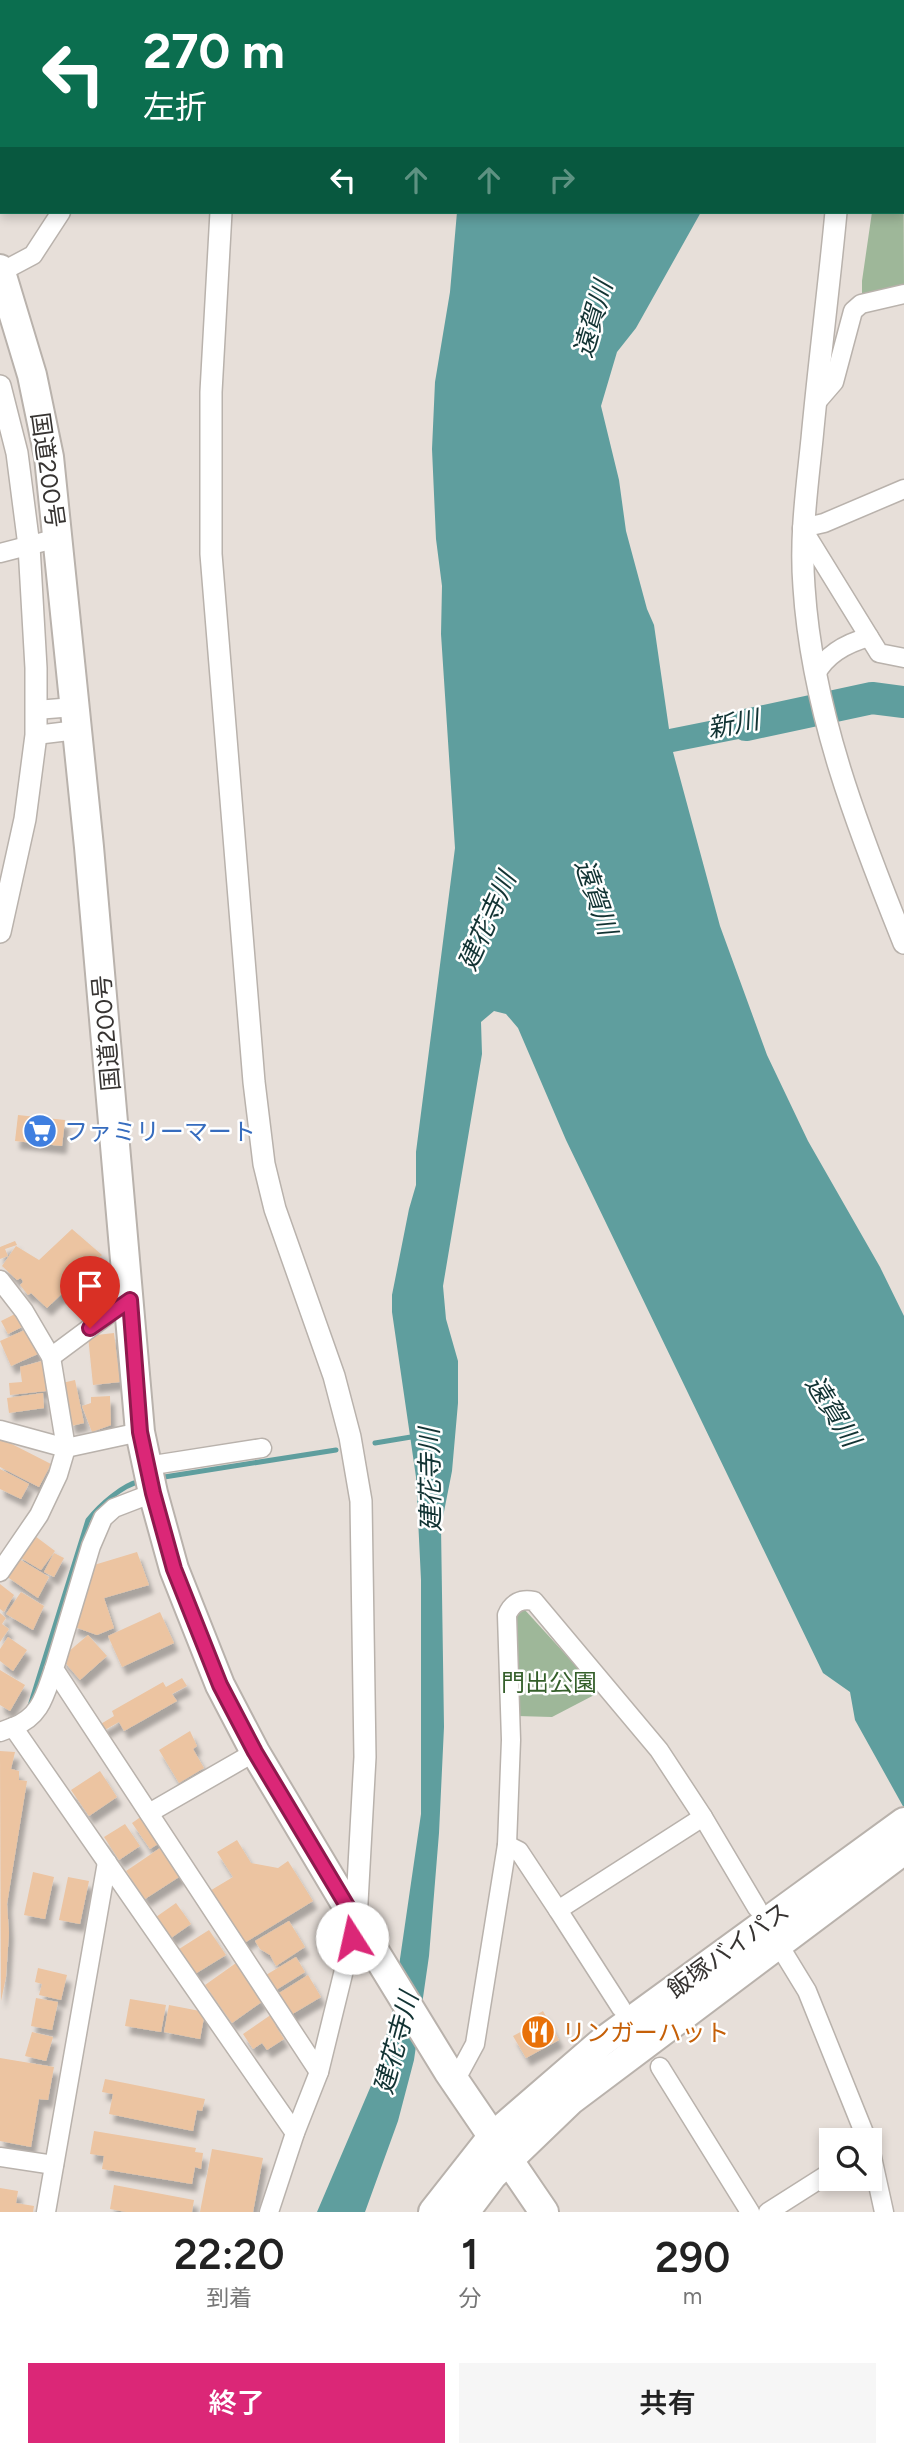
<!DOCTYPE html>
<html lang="ja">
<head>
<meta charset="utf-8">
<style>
	:root { --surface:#fff; --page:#f6f6f6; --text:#222; --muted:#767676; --accent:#db2777 }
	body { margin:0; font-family:Figtree,"Noto Sans JP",sans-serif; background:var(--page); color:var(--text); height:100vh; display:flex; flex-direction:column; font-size:26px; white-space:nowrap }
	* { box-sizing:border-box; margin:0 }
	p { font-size:23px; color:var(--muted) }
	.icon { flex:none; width:38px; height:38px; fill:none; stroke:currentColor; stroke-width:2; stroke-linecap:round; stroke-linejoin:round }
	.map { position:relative; height:2212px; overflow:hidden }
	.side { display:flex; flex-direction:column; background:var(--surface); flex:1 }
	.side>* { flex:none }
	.banner { position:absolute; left:0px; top:0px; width:905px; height:214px; box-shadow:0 4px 10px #0003; background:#0b6e4f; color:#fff; overflow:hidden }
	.fabs { position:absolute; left:819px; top:2128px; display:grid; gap:14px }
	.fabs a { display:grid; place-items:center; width:63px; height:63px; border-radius:0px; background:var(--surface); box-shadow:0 4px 10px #0003; font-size:35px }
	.pin { position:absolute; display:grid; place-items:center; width:60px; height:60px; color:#fff; margin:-72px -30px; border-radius:50% 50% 50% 0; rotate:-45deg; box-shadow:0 0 7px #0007 }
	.pin .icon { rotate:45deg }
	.me { position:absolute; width:77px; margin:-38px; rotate:350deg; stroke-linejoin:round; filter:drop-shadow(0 0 5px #0008) }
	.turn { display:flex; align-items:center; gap:24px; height:147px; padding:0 28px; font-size:32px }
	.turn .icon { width:91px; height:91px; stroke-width:2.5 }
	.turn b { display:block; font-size:49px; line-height:60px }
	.lanes { display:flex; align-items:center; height:66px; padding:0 28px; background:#0003; justify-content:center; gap:35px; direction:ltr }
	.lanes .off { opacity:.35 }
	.eta { display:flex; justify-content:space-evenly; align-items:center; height:119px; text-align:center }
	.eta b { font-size:42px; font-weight:600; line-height:49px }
	.cta { display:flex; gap:14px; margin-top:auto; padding:14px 28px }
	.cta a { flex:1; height:80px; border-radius:0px; background:var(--accent); color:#fff; font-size:28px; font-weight:600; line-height:80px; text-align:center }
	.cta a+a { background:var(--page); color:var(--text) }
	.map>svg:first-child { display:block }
</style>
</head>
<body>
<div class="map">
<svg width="904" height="2212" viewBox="0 0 904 2212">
	<defs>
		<filter id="shadow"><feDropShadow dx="4.5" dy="8" stdDeviation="2" flood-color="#0004"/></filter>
	</defs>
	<rect width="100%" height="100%" fill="#e7dfd9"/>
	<g fill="#9eb799">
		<polygon points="903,65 904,288 862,296 862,281 872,212 903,212"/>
		<polygon points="524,1609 600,1692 552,1717 517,1716 513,1618 517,1612"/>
	</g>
	<g fill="#5f9e9e">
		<polygon points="513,0 754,0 513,2"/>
		<polygon points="457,212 701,212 636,328 617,352 601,406 619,480 626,531 647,609 654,625 669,729 784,706 790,729 673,752 720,926 767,1055 808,1141 880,1267 904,1316 904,1808 855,1720 850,1692 823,1673 566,1140 518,1028 506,1014 494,1011 481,1022 482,1054 443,1286 446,1319 458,1361 458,1403 452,1471 441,1527 444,1727 439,1833 429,1956 414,2060 398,2121 365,2212 317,2212 376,2074 392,2014 421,1814 421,1580 416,1477 392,1312 392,1295 409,1209 416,1185 416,1152 455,848 441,634 442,586 436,539 432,449 435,382 450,292"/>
		<polygon points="869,689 904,694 904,716 894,714 894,705 852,706 851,692"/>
	</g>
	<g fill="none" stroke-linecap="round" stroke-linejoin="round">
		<g stroke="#5f9e9e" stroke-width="5">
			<polyline points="375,1443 417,1436"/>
			<polyline points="158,1478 336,1450"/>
			<path d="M30 1706 88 1520C100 1505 122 1485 141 1481"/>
		</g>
		<polyline stroke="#5f9e9e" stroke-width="32" points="746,725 872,698 904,702"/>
	</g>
	<g fill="#ecc4a1" filter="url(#shadow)">
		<polygon points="18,1115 65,1120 62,1146 15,1141"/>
		<polygon points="72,1229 102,1255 47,1308 31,1293 28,1295 20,1285 23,1282 21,1278 17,1280 2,1266 16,1246 39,1260"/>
		<polygon points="15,1241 17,1245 5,1249 8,1256 0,1259 0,1247"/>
		<polygon points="15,1314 22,1327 8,1334 1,1321"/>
		<polygon points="27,1329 40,1353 11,1366 0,1341"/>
		<polygon points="114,1333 120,1382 93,1385 88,1336"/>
		<polygon points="42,1361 46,1391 10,1395 9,1383 22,1382 20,1367"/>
		<polygon points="75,1380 84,1423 71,1426 62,1383"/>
		<polygon points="43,1393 44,1408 9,1413 7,1398"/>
		<polygon points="110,1396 111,1425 92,1432 82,1406 91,1403 91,1397"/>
		<polygon points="0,1438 51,1464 39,1487 0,1467"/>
		<polygon points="0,1469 29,1484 21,1499 0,1489"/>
		<polygon points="31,1533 55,1551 41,1570 16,1555"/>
		<polygon points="137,1552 149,1585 104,1598 114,1628 97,1635 72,1626 94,1565"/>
		<polygon points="54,1553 64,1558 54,1577 44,1572"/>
		<polygon points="14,1556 49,1577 38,1598 6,1576"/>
		<polygon points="0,1584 14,1595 4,1612 0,1609"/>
		<polygon points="21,1592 44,1606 33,1630 6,1614"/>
		<polygon points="160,1612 174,1643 122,1667 108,1636"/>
		<polygon points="0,1613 6,1618 2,1624 9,1629 0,1642"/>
		<polygon points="88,1635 107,1656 80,1680 61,1658"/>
		<polygon points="8,1637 27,1650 13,1671 0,1661 0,1649"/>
		<polygon points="0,1670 25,1685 10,1711 0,1705"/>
		<polygon points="182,1678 187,1686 172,1694 177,1701 124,1731 119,1722 103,1731 99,1725 114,1716 112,1711 163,1682 166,1687"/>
		<polygon points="190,1731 197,1746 193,1749 204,1768 179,1783 159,1750"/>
		<polygon points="0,1751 15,1752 11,1769 19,1771 19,1780 27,1781 7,1904 9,1933 6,1977 1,2001"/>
		<polygon points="100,1771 117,1797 89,1816 71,1790"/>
		<polygon points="142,1816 161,1842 150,1849 132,1823"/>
		<polygon points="125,1824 140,1846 119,1860 104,1837"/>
		<polygon points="237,1840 251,1863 278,1868 288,1861 313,1901 241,1945 208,1892 233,1877 217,1852"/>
		<polygon points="163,1846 182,1875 145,1899 126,1871"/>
		<polygon points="33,1872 54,1877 45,1919 24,1915"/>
		<polygon points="68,1877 89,1881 80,1924 59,1920"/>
		<polygon points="176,1903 191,1924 171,1938 156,1917"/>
		<polygon points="289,1921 305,1947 276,1966 270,1955 260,1949 255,1941"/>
		<polygon points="209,1930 226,1955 195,1974 179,1949"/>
		<polygon points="296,1957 305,1972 276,1990 266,1975"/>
		<polygon points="236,1963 263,2001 232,2023 205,1985"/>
		<polygon points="38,1968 67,1975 61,2000 39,1995 42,1984 35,1982"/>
		<polygon points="308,1975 321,1997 289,2016 276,1995"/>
		<polygon points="36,1998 58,2002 52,2030 31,2026"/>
		<polygon points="130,1999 166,2005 161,2032 125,2026"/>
		<polygon points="169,2005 205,2012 200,2039 164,2032"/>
		<polygon points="543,2011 559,2040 526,2058 513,2036 528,2028 524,2022"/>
		<polygon points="272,2014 278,2023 275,2025 284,2039 267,2050 262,2043 253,2049 243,2034"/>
		<polygon points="32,2032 53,2037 46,2061 25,2056"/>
		<polygon points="0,2058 54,2067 48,2100 39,2099 31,2147 0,2141"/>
		<polygon points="105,2079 205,2099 202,2111 197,2110 193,2131 109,2114 113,2094 102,2092"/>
		<polygon points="94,2131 196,2148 195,2152 203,2153 201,2169 195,2167 192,2184 102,2169 104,2156 90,2154"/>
		<polygon points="212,2149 263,2158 253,2212 200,2212"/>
		<polygon points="114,2185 194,2200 192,2212 126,2212 110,2209"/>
		<polygon points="0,2188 18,2191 16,2203 34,2206 33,2212 0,2212"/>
	</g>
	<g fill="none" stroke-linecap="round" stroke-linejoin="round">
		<g stroke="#b9b2ac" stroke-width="21">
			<g id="minor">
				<polyline points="89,2 89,0"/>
				<polyline points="1,272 33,255 61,212"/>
				<polyline points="815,404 834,382 853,311 861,304 904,294"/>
				<polyline points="904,489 824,523 802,528 879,653 904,658"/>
				<polyline points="0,553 58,538"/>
				<path d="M816 674C827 653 847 643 869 637"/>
				<polyline points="36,710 74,707"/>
				<polyline points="36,735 77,730"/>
				<polyline points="0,1280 24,1311 51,1357 66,1448 58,1475 39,1515 0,1572"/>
				<polyline points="51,1357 129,1299"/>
				<polyline points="0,1430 66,1448 140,1432"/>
				<polyline points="147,1466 262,1448"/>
				<polyline points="153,1493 114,1508 103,1518 91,1546 54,1669 319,2072"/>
				<path d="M13 1727C41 1717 45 1694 54 1669"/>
				<polyline points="0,1732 13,1727 295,2133"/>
				<polyline points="149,1813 255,1752"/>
				<path d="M507 1845 511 1740 507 1615C512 1603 521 1598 534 1601L659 1750 703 1817 757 1908"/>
				<polyline points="785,1955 807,1991 867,2140"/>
				<polyline points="621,2008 558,1910 703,1817"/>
				<polyline points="660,2067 750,2212"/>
				<polyline points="455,2081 475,2044 507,1845 519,1851 558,1910"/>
				<polyline points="870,2148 884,2212"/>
				<polyline points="0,2157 54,2165"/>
				<polyline points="46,2212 107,1862"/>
				<polyline points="269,2212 295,2133 319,2072 356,1921"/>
				<polyline points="768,2212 831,2172"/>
			</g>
		</g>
		<g stroke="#b9b2ac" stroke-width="24">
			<g id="tertiary">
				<polyline points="256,2 257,0"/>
				<polyline points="885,2 885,0"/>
				<polyline points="221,212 211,392 211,554 254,1082 264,1164 275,1209 334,1376 350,1437 361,1501 365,1757 356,1921"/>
				<path d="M836 212C829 287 819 363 812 439 807 488 800 537 804 587 812 711 858 829 904 943"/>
				<polyline points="0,386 17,453 29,546 36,668 36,735 25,819 0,932"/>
			</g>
		</g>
		<g stroke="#b9b2ac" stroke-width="32">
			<g id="trunk">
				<polyline points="0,269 32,375 49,457 89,847 140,1432 153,1493 174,1569 220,1685 255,1752 356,1921 448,2071 544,2212"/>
				<polyline points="433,2212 492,2137 602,2042 904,1822"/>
				<polyline points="465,2212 492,2176 571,2100 904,1850"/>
			</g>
		</g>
		<use href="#minor" stroke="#fff" stroke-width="18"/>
		<use href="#tertiary" stroke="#fff" stroke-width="21"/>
		<use href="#trunk" stroke="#fff" stroke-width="28"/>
	</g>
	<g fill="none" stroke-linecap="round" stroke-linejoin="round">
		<g stroke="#8e194d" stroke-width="18">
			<polyline id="route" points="90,1328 130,1300 140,1432 153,1493 174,1569 220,1685 255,1752 356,1921 352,1938"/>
		</g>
		<use href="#route" stroke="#db2777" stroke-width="12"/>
	</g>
	<defs>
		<g id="supermarket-disc" transform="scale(1.75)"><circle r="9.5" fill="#3f7fe0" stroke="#fff"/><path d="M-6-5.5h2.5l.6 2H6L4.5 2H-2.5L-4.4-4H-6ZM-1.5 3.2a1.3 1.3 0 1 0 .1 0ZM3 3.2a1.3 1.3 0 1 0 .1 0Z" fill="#fff"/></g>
		<g id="restaurant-disc" transform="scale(1.75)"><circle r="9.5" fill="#e8710a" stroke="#fff"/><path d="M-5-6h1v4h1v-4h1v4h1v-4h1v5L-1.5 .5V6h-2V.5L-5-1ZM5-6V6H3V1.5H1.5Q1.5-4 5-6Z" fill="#fff"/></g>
	</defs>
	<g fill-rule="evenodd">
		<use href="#supermarket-disc" x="40" y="1131"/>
		<use href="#restaurant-disc" x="538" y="2032"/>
	</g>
	<g text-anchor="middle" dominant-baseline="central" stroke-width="5" stroke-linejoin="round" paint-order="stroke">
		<g font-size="24" fill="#373432" stroke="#fff">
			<text transform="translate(48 470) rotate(82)">国道200号</text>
			<text transform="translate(106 1033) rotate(-95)">国道200号</text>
			<text transform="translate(728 1950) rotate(-36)">飯塚バイパス</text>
		</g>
		<g font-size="24" fill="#366cbe" stroke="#fff" text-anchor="start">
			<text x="64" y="1131">ファミリーマート</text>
		</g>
		<g font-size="24" fill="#345f2a" stroke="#fff">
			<text x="549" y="1682">門出公園</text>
		</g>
		<g font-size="24" fill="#c56008" stroke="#fff" text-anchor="start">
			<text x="562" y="2032">リンガーハット</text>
		</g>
		<g font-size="26" font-style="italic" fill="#123333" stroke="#fff">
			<text transform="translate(593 319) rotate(-74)">遠賀川</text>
			<text transform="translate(733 724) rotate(-11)">新川</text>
			<text transform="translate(596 897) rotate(71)">遠賀川</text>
			<text transform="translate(487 921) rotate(-66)">建花寺川</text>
			<text transform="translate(833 1411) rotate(58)">遠賀川</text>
			<text transform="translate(430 1480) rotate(-91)">建花寺川</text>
			<text transform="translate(396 2043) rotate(-75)">建花寺川</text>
		</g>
	</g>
</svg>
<div class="fabs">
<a><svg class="icon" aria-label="search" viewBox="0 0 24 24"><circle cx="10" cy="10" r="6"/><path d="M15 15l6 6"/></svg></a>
</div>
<div class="pin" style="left:90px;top:1328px;background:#d93025"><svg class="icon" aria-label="arrive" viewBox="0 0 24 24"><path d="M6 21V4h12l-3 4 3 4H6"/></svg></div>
<svg class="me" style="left:352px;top:1938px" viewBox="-20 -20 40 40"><circle r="19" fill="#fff"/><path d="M0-13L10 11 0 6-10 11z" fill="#db2777"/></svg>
<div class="banner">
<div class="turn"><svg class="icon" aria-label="left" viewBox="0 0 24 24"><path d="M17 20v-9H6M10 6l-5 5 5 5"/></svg><div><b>270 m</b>左折</div></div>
<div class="lanes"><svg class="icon" aria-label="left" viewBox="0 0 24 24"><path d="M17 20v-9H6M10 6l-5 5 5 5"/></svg><svg class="icon off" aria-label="ahead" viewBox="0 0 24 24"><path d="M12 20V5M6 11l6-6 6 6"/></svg><svg class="icon off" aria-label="ahead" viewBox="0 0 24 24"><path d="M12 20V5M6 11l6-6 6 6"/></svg><svg class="icon off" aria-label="right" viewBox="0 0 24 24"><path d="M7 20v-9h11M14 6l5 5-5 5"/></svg></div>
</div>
</div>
<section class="side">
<div class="eta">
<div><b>22:20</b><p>到着</p></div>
<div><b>1</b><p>分</p></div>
<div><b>290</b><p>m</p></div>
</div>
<div class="cta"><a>終了</a><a>共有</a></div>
</section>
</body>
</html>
